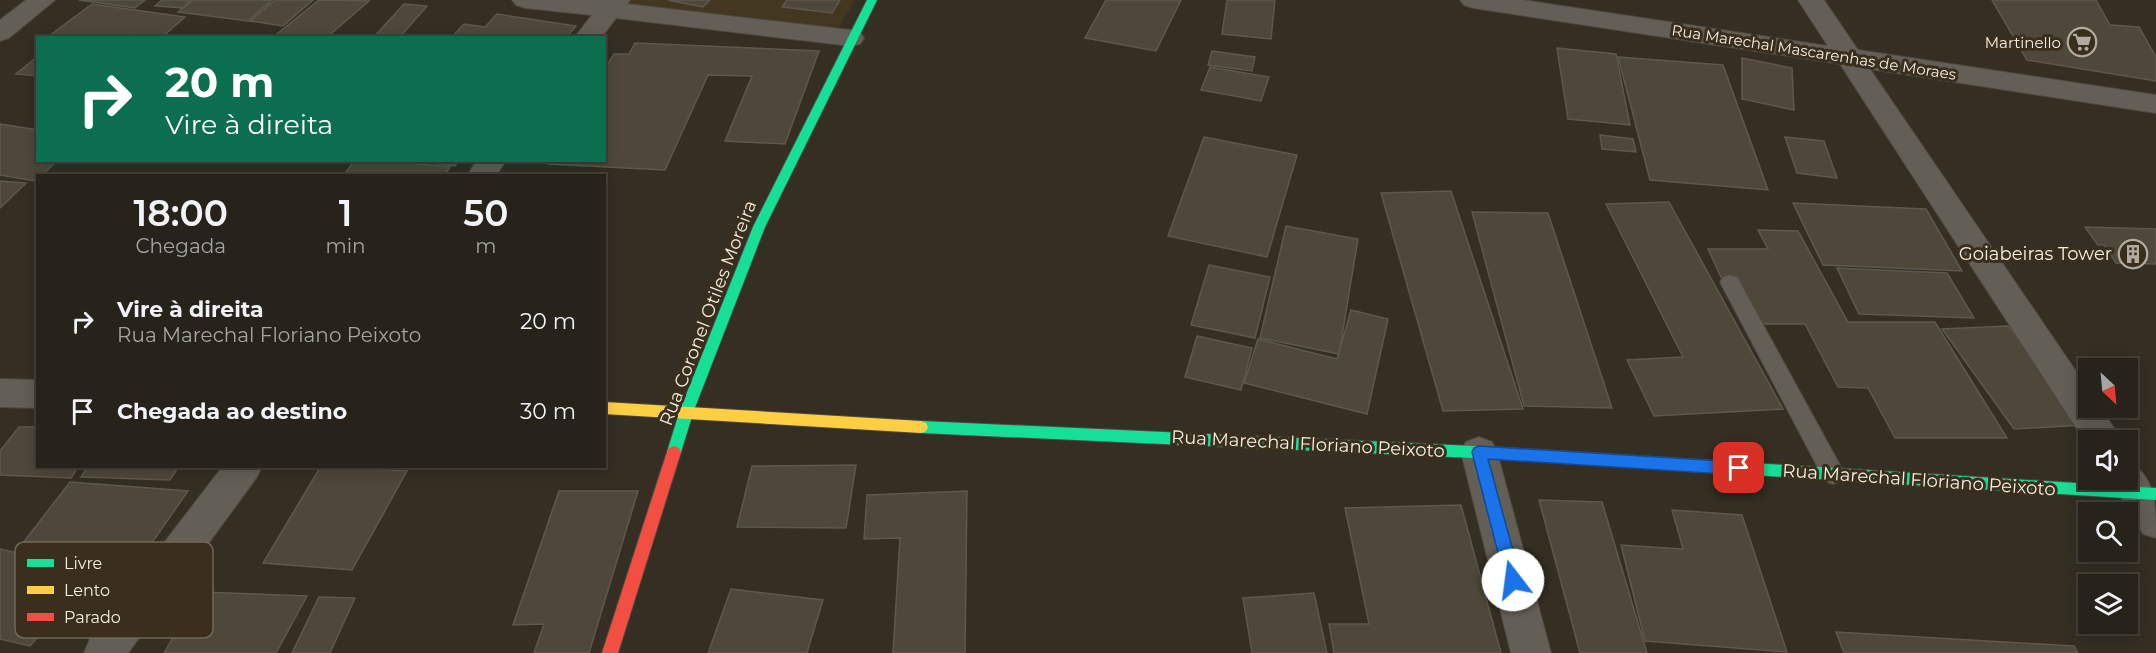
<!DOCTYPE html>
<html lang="pt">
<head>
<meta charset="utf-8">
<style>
	:root { --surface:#27221a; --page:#2f2a23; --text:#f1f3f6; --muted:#a4a4a2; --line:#433f39 }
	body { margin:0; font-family:Montserrat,sans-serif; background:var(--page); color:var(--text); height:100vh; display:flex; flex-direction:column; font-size:22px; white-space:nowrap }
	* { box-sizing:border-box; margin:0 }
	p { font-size:20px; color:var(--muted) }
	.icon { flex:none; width:33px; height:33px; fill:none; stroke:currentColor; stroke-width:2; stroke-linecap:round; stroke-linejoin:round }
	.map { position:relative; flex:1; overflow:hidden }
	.side { position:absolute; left:36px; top:174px; width:570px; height:294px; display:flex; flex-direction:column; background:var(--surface); border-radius:0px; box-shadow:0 3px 15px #0003,0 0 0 2px var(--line) }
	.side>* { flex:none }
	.banner { position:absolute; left:36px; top:36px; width:570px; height:126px; border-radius:0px; box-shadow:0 3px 15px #0003,0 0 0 2px var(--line); background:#0b6e4f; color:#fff; overflow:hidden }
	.needle { width:39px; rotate:154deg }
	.fabs { position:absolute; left:2078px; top:358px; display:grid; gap:12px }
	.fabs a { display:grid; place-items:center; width:60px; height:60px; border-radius:0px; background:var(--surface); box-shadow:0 3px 15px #0003,0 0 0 2px var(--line); font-size:30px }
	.pin { position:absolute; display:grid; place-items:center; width:51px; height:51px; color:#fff; margin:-26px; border-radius:12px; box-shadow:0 3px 9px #0006 }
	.me { position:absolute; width:66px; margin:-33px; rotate:345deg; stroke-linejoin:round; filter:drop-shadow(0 0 4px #0008) }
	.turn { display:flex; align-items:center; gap:21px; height:126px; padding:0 30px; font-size:27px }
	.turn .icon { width:78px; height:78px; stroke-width:2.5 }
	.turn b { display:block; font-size:42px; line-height:51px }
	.eta { display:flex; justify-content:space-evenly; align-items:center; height:102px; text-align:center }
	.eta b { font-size:36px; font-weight:600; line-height:42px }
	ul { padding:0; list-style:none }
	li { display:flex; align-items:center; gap:18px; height:90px; padding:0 30px }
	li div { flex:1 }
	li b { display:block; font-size:22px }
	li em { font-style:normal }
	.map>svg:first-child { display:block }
</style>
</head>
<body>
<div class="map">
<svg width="2156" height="653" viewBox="0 0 2156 653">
	<rect width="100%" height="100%" fill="#342e23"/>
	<polygon fill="#443720" points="630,0 855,0 837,31 626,6"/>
	<g fill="#4e483a" stroke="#5d584e" stroke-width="1.5">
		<polygon points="79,0 145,0 135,8"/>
		<polygon points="162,0 191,0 183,8 155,6"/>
		<polygon points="193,0 272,0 248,21 178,12"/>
		<polygon points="275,0 313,0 283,26 250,21"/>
		<polygon points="319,0 369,1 326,38 272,38"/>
		<polygon points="668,0 710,0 703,7"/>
		<polygon points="787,0 840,0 832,13 782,7"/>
		<polygon points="1106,0 1181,0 1156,51 1085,38"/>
		<polygon points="1227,0 1275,0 1271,39 1222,34"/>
		<polygon points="1992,0 2096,0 2110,25 2139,27 2156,57 2156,81 2027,60"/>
		<polygon points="92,4 185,17 161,38 133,34 129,38 49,36"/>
		<polygon points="404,4 427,6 399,38 373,38"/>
		<polygon points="497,14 576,26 566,38 451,38 464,24 485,27"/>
		<polygon points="635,43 819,51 785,144 725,141 752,76 708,75 665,170 548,164 550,160 604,160 604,70 614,54 629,54"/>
		<polygon points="1557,48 1616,54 1630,125 1568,119"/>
		<polygon points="1212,51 1255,57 1252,71 1208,65"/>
		<polygon points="38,56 38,76 16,74"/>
		<polygon points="1618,57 1723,65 1768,190 1650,180"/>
		<polygon points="1742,58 1792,68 1794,110 1742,99"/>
		<polygon points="1210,67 1269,77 1261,101 1201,90"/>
		<polygon points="0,124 38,130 38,160 58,160 41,176 38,176 35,181 0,175"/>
		<polygon points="1600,135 1633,139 1636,152 1602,149"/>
		<polygon points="1204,137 1297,155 1267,257 1168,236"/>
		<polygon points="1785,137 1824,141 1837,178 1797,173"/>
		<polygon points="355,160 382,160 450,167 444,176 343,176"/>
		<polygon points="406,160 460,160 455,166"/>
		<polygon points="0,181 26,183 0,208"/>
		<polygon points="1451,191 1523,409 1443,411 1381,193"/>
		<polygon points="1669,202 1783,409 1654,416 1627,360 1683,357 1606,204"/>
		<polygon points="1793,203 1926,209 1962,271 1823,265"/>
		<polygon points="1472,212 1548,213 1612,408 1524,406"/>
		<polygon points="1286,226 1358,239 1339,354 1260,338"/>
		<polygon points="2085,227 2156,229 2156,264 2116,263 2104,245 2098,245"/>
		<polygon points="1758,230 1798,231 1848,322 1935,322 2007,438 1895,438 1868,388 1838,387 1805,324 1761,324 1738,277 1721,277 1708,249 1768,249"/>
		<polygon points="1209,265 1270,277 1255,338 1191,325"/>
		<polygon points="1837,268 1947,273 1974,318 1859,314"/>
		<polygon points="1351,310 1388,319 1367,414 1244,383 1258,339 1337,359"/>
		<polygon points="2008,326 2085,425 2014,429 1942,329"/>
		<polygon points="1197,336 1252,348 1241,390 1185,377"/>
		<polygon points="19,427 38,427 38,466 79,466 71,478 0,475 0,451"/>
		<polygon points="856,465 846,528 737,527 752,466"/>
		<polygon points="88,466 179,466 170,480 81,477"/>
		<polygon points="321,466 407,471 352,570 263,563"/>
		<polygon points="70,482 188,491 142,557 19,548"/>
		<polygon points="559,491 638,491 589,653 534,653 544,624 513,625"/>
		<polygon points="967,491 965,653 893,653 900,538 864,539 867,495"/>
		<polygon points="1539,500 1602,502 1647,653 1580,653"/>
		<polygon points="1461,505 1501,653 1334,653 1329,624 1369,624 1345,508"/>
		<polygon points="1672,510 1742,515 1787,652 1645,641 1621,545 1683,549"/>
		<polygon points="0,549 95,571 30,646 0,639"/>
		<polygon points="731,589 823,600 807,653 708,653"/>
		<polygon points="200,592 307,596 276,653 164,653"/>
		<polygon points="1314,593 1327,653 1252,653 1243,598"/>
		<polygon points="319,597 355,598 330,653 292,653"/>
		<polygon points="1836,632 2074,646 2078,653 1844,653"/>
	</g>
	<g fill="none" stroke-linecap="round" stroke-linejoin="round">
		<g stroke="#4f4941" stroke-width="2">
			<polygon id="lane" points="1730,275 1737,277 1841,467 1845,474 1841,481 1833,484 1825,481 1720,282 1723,277"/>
		</g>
		<g stroke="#4f4941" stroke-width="2">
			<g id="street">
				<polygon points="26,0 55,0 9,38 0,41 0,20"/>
				<polygon points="512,0 630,0 627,4 851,30 860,32 864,38 860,44 851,46 616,18 601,38 574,38 592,15 525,8 516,5"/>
				<polygon points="1460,0 1523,0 1828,46 1798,0 1824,0 1858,50 2156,95 2156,113 1870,69 2088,389 2088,408 2101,408 2122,441 2088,441 2088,446 1840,64 1473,8 1464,5"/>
				<polygon points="477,160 506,160 496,176 467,176"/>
				<polygon points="0,379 38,380 38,408 0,407"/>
				<polygon points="1479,437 1492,442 1497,452 1551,653 1511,653 1461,452 1466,442"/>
				<path d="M2127 462C2156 474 2156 507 2156 538L2143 534 2110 480H2127Z"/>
				<polygon points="223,466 262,466 257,477 128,653 84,653 90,639"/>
			</g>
		</g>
		<g stroke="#4f4941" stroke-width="2">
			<g id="fast">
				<polygon points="867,0 877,0 765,227 694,410 681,452 679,456 674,458 669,456 667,452 680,410 753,227"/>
				<polygon points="921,421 1495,447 1500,449 1502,453 1500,457 1495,459 921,433 916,431 914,427 916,423"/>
				<polygon points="1656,457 2156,488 2156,500 1656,469 1651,467 1649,463 1651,459"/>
			</g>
		</g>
		<g stroke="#4f4941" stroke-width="2">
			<polygon id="slow" points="604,402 921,421 926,423 928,427 926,431 921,433 604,414"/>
		</g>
		<g stroke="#4f4941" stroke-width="2">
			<g id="jam">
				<polygon points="674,446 679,448 681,452 618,653 602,653 667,452 669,448"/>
				<polygon points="1495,447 1656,457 1661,459 1663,463 1661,467 1656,469 1495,459 1490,457 1488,453 1490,449"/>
			</g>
		</g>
		<use href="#lane" fill="#635e56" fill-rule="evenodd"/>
		<use href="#street" fill="#635e56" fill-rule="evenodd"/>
		<use href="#fast" fill="#16e098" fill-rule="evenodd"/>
		<use href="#slow" fill="#ffcf43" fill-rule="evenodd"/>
		<use href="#jam" fill="#f24e42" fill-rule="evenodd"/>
	</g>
	<polygon fill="#1a73e8" stroke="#114b97" stroke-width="1.5" points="1479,446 1739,462 1744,464 1746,468 1744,473 1739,475 1488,459 1521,580 1519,585 1513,587 1507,585 1505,580 1472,452 1474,448"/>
	<defs>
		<g id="supermarket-ring" transform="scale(1.5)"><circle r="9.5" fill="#3a2f1d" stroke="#b1aba0" stroke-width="1.5"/><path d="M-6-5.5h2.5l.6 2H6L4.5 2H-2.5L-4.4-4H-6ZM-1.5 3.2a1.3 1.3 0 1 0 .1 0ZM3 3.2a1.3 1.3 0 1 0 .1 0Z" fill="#b1aba0"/></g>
		<g id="building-ring" transform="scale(1.5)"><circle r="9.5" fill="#3a2f1d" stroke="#b1aba0" stroke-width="1.5"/><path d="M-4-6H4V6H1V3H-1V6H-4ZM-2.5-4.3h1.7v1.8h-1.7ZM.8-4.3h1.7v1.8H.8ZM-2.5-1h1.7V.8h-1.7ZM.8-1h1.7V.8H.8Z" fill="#b1aba0"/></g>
	</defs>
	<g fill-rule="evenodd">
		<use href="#supermarket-ring" x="2082" y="42"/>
		<use href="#building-ring" x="2133" y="254"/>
	</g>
	<g text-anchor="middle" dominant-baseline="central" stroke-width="6" stroke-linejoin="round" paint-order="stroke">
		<g font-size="15" fill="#f5eee3" stroke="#3a2f1d" text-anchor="end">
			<text x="2061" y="42">Martinello</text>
		</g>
		<g font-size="15" fill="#f5eee3" stroke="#3a2f1d">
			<text transform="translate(1814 52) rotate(9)">Rua Marechal Mascarenhas de Moraes</text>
		</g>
		<g font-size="18" fill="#f5eee3" stroke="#3a2f1d" text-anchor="end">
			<text x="2112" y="254">Goiabeiras Tower</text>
		</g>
		<g font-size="18" fill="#f5eee3" stroke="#3a2f1d">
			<text transform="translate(708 313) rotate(-69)">Rua Coronel Otiles Moreira</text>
			<text transform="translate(1308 444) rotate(3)">Rua Marechal Floriano Peixoto</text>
			<text transform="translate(1919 480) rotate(4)">Rua Marechal Floriano Peixoto</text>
		</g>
	</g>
	<rect x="15" y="542" width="198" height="96" rx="9" fill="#3a2f1d" stroke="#726858" stroke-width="1.5"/>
	<rect x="27" y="559" width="27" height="8" fill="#16e098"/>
	<rect x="27" y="586" width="27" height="8" fill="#ffcf43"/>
	<rect x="27" y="613" width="27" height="8" fill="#f24e42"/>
	<g font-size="16" fill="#f5eee3">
		<text x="64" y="569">Livre</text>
		<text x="64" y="596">Lento</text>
		<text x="64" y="623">Parado</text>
	</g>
</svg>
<div class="fabs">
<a><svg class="needle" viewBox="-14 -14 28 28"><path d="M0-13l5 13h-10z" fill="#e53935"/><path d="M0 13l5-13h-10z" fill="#a4a4a2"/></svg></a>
<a><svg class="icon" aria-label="sound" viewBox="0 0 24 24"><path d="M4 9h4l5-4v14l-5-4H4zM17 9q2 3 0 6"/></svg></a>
<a><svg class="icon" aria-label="search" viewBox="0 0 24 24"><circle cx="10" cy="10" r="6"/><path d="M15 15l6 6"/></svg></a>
<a><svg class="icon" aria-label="layers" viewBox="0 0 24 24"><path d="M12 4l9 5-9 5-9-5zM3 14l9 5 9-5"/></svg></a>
</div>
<div class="pin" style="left:1739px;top:468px;background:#d93025"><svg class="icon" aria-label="arrive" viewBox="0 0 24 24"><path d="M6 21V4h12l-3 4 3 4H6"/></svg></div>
<svg class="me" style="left:1513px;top:580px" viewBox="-20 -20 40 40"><circle r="19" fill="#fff"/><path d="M0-13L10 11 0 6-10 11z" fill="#1a73e8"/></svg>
<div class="banner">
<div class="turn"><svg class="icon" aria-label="right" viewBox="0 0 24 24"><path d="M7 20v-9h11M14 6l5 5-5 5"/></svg><div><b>20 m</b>Vire à direita</div></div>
</div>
<section class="side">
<div class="eta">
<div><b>18:00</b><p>Chegada</p></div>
<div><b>1</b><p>min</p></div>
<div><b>50</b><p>m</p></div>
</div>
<ul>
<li><svg class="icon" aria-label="right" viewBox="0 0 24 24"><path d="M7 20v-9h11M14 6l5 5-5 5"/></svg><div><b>Vire à direita</b><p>Rua Marechal Floriano Peixoto</p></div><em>20 m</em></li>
<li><svg class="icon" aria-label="arrive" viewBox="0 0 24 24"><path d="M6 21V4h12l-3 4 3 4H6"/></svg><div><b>Chegada ao destino</b></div><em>30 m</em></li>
</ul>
</section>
</div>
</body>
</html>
